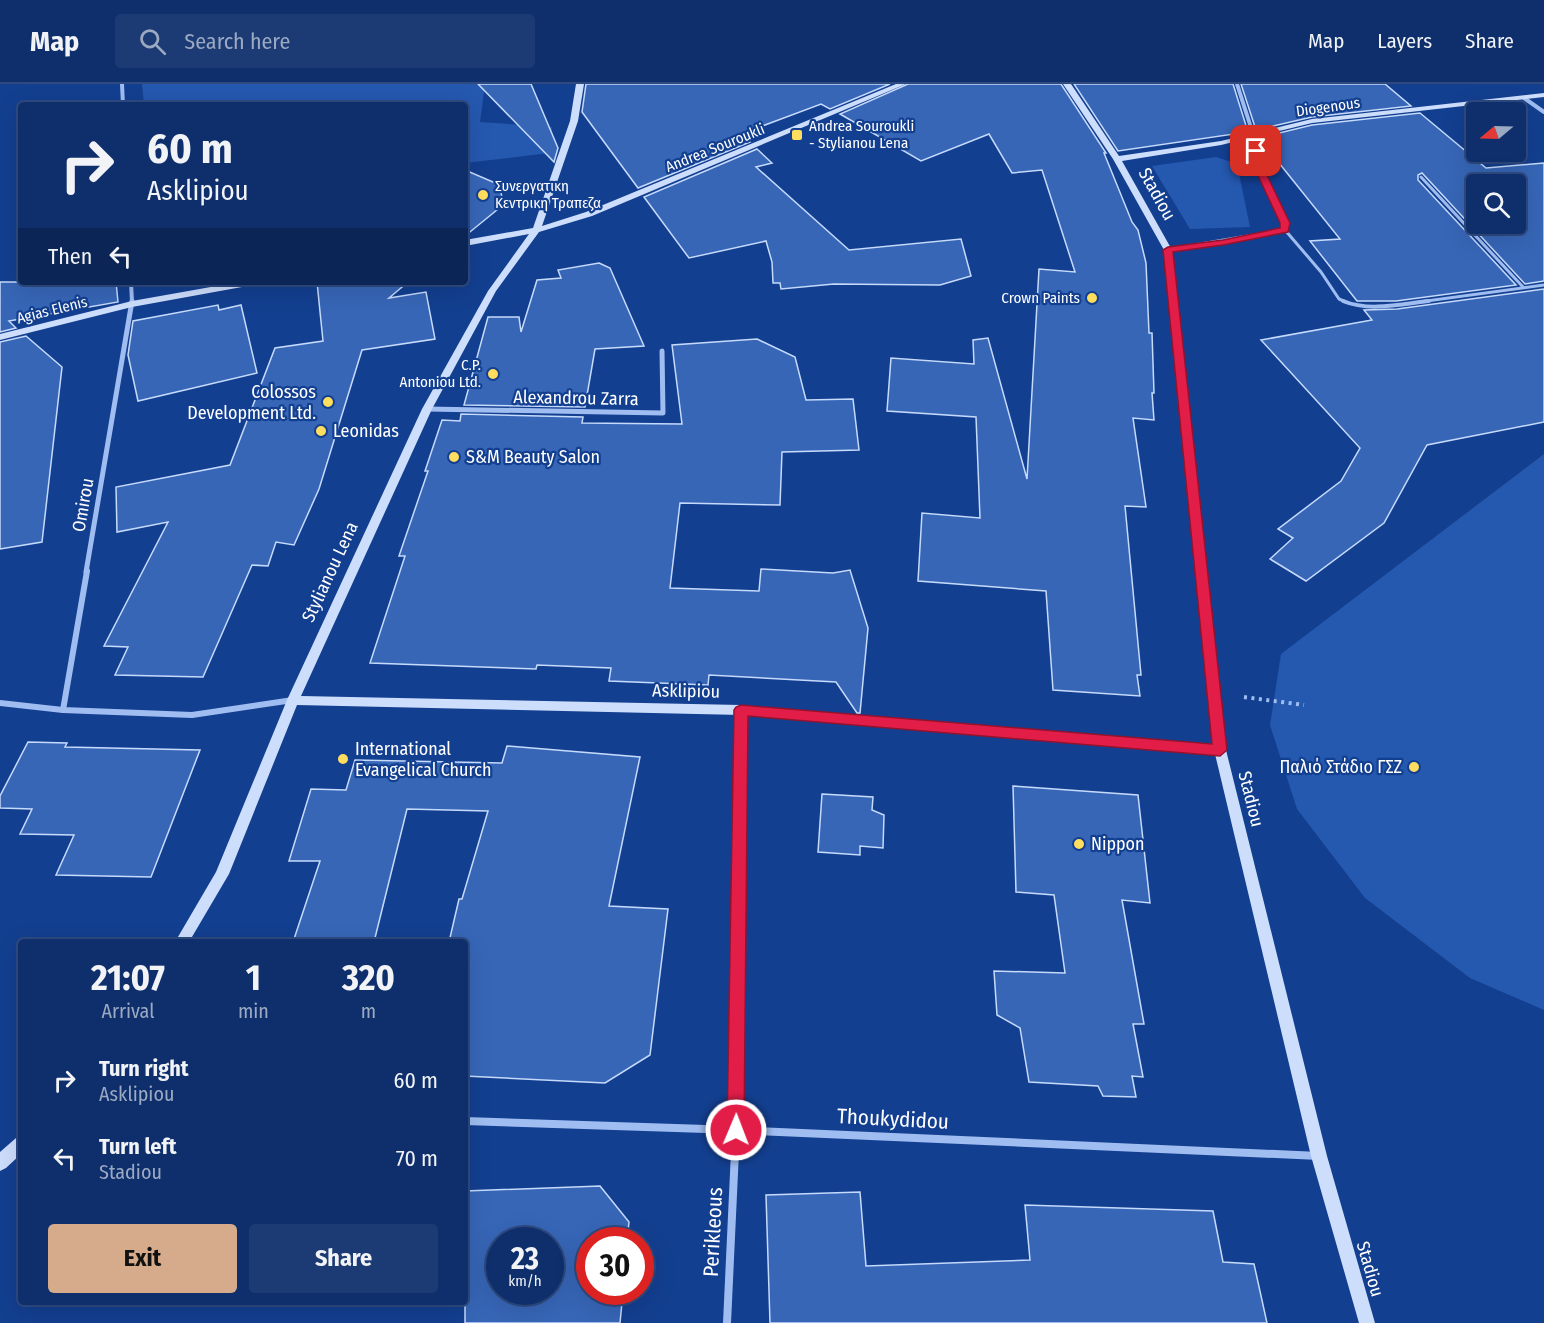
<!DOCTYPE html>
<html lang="en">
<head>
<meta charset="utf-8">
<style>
	:root { --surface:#0e2f6c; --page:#1c3b74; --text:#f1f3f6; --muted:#9ba9c2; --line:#2e4a7f; --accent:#d6ab8b }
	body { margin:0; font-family:"Fira Sans Condensed",sans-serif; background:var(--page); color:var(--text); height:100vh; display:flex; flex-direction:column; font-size:22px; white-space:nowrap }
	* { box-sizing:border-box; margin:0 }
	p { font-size:20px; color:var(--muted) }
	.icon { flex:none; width:33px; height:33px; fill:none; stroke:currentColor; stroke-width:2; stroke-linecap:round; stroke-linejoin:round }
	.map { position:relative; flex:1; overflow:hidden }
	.drawer { position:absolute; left:18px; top:855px; width:450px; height:366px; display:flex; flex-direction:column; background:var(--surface); border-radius:6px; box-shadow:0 6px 24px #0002,0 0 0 2px var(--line) }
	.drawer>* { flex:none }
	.top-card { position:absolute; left:18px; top:18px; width:450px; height:183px; border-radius:6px; box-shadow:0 6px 24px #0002,0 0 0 2px var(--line); background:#0e2f6c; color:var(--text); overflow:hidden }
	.needle { width:39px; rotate:251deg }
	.fabs { position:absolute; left:1466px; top:18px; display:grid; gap:12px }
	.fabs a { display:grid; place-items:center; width:60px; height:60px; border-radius:6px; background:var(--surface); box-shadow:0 6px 24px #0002,0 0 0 2px var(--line); font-size:30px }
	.speed { position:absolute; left:486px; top:1143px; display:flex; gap:12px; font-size:30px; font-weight:700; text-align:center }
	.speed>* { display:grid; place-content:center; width:78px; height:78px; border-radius:50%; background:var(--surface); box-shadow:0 6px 24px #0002,0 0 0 2px var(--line); line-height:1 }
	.speed small { font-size:15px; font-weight:400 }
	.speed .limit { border:9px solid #d22; background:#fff; color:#111 }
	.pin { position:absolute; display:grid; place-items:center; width:51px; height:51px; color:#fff; margin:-26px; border-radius:12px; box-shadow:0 3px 9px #0006 }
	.me { position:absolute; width:66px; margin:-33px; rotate:1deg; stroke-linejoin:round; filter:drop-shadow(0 0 4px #0008) }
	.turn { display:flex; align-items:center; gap:21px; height:126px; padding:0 30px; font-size:27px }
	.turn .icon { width:78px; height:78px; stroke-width:2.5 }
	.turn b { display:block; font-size:42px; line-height:51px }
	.then { display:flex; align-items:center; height:57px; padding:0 30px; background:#0003; gap:12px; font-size:22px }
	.eta { display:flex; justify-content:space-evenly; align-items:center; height:102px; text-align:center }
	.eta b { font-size:36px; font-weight:700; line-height:42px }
	.cta { display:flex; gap:12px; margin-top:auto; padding:12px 30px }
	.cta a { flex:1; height:69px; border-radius:6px; background:var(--accent); color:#111; font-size:24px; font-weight:700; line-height:69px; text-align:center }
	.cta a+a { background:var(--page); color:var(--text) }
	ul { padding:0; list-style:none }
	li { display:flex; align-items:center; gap:18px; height:78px; padding:0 30px }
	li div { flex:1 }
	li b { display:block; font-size:22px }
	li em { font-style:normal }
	header { display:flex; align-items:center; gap:36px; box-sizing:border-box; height:84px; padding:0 30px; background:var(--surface); border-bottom:2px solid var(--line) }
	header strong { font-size:28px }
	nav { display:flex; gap:33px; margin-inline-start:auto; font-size:21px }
	.search { width:420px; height:54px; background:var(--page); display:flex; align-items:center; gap:15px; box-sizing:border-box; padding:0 21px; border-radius:6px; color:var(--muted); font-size:22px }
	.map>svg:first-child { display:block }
</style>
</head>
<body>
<header>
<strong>Map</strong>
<div class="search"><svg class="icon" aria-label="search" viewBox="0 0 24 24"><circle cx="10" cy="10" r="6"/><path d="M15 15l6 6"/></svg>Search here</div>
<nav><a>Map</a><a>Layers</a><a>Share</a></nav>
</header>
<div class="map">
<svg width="1544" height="1239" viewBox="0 0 1544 1239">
	<rect width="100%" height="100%" fill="#133f90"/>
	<g fill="#2558af">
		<polygon points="142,0 485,0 480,38 552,43 549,69 465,79 465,21 144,21"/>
		<polygon points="1216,73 1237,80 1250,143 1190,145 1152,82"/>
		<polygon points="1544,370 1544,926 1470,894 1365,814 1297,725 1270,641 1281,570"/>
	</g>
	<g fill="#3766b7" stroke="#c6dafc" stroke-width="1.5" fill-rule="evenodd">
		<polygon points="478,0 531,0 558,64 554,78"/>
		<polygon points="586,0 890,0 830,25 821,20 741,50 750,58 638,104 582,28"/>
		<polygon points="908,0 1061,0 1106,69 1104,69 1132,138 1138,146 1146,179 1149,249 1152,249 1154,309 1152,309 1154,336 1133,334 1146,423 1125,422 1141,591 1137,591 1140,612 1053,606 1046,507 918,497 922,429 980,434 976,333 887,327 891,274 974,280 973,256 988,254 1027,395 1039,185 1075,188 1042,86 1012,89 989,50 921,77 840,30"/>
		<polygon points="1074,0 1233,0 1248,48 1118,67"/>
		<polygon points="1241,0 1385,0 1411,22 1312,33 1256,46"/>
		<path d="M1420 29 1486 84 1544 79V197L1525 200 1422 89 1418 91V96L1516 201 1396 217H1357L1310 157 1340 155 1259 54 1312 41ZM1476 100H1515V140H1476Z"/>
		<polygon points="757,65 772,79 756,83 849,166 961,155 971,192 940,201 834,200 781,205 780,199 773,199 772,178 766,157 689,174 644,113"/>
		<polygon points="465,86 500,101 503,121 465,152"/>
		<polygon points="599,179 610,184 644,262 595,265 585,323 464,321 488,233 519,233 521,248 537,196 561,194 558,186"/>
		<polygon points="0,198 116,198 118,218 9,237 16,244 0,248"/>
		<polygon points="317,198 408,198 389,214 426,208 435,255 362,266 319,405 294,461 276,458 268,482 252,481 203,593 115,591 128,563 104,562 168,438 117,448 116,403 230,381 275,264 323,257"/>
		<polygon points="1544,205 1544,338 1427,361 1384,439 1306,497 1270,475 1293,454 1278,445 1341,397 1360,364 1261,256 1372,236 1364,226 1397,225"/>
		<polygon points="218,221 219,226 241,221 257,289 138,317 128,271 133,237"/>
		<polygon points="26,252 62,283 42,458 0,465 0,258"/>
		<polygon points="757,255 795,273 806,316 853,315 859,366 782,368 780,421 680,419 670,504 759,507 761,485 833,489 850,486 868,544 860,629 857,629 836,598 709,591 708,601 609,597 611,584 537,581 536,585 370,579 405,472 399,472 428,387 425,387 442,336 460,337 461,330 583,333 582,339 682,340 672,261"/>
		<polygon points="28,658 67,659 65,663 200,666 151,793 56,791 74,751 20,750 32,725 0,724 0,712"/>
		<polygon points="507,662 640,673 609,822 668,825 650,971 605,999 465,992 465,858 449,858 459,815 462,815 488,727 407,725 374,858 293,858 320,777 289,777 311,705 346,706 355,676 502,679"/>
		<polygon points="1013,702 1138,711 1150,819 1122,816 1144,940 1133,940 1143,993 1132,992 1136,1013 1103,1012 1098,1002 1029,998 1020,944 997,931 994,887 1065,889 1054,811 1016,808"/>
		<polygon points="822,710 873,713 872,726 884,731 883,764 860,762 860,771 818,768"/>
		<path d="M600 1102 629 1138 627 1156H590V1208H623L620 1239H465V1107ZM500 1156H550V1208H500Z"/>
		<polygon points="860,1108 866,1182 1030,1176 1025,1121 1213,1127 1223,1178 1254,1180 1267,1239 770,1239 766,1111"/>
	</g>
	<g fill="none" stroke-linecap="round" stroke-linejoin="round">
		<polyline stroke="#9fbdf1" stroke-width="4" stroke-dasharray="3 4.5" stroke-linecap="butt" points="1244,613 1304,621"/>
		<g stroke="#9fbdf1" stroke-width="3">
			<polyline points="1421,93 1523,203"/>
			<polyline points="1285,146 1321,188 1339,215 1346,218"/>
			<polyline points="1419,218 1544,201"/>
		</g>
		<path stroke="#9fbdf1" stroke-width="4" d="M1343 217C1369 228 1402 220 1429 217"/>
		<g stroke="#9fbdf1" stroke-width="4">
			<polyline points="122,0 123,21"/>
			<polyline points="1524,14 1544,28"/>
			<polyline points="1168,166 1285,146 1285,139 1259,85 1253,50 1237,0"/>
			<polyline points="131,198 132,218"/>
		</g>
		<g stroke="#9fbdf1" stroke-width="5">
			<polyline points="427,325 663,329 662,267"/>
			<polyline points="86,488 132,217"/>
		</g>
		<g stroke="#9fbdf1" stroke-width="6">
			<polyline points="0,619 63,626 192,631 293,616"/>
			<polyline points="63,626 87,487"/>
			<polyline points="739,823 741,626"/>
		</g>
		<g stroke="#9fbdf1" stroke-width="8">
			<polyline points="465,1037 736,1046 1319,1072"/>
			<polyline points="727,1239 736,1046 739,822"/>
		</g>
		<g fill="#cddefc" fill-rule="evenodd">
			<polygon points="576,0 584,0 578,37 542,142 586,128 896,0 906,0 592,132 539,148 496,207 432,325 301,612 741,621 1213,661 1164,166 1113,75 1063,0 1071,0 1119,72 1221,57 1312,35 1544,9 1544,13 1312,39 1221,61 1122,77 1172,166 1226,666 1327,1072 1375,1239 1359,1239 1311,1072 1215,670 741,631 297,621 229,790 189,858 175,858 216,788 287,616 422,325 488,207 529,150 465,162 465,156 533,144 570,37"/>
			<polygon points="239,198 257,198 253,201 132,223 0,256 0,250 132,217"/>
			<polygon points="21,1051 21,1070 6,1084 0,1087 0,1068 16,1054"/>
		</g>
	</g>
	<polygon fill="#e11d48" stroke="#92132f" stroke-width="1.5" points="1253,65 1260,67 1264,85 1290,139 1288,148 1223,161 1173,168 1227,666 1220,672 748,632 744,1046 742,1052 736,1055 730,1052 727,1046 734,626 736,623 741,621 1212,660 1163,166 1168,163 1223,156 1280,144 1280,139 1255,85"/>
	<g fill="#ffde5f" stroke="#133f90" stroke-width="2">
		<rect x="791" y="45" width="12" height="12" rx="3"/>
		<circle cx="483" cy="111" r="6"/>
		<circle cx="1092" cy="214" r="6"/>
		<circle cx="493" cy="290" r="6"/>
		<circle cx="328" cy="318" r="6"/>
		<circle cx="321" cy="347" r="6"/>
		<circle cx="454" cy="373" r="6"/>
		<circle cx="343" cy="675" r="6"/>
		<circle cx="1414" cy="683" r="6"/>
		<circle cx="1079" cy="760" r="6"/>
	</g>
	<g text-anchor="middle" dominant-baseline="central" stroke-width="4.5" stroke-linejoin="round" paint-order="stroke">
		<g font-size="15" fill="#fff" stroke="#133f90">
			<text transform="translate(1328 23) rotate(-8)">Diogenous</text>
			<text transform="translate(715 64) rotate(-22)">Andrea Souroukli</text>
			<text transform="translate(52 226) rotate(-14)">Agias Elenis</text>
		</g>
		<g font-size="15" fill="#fff" stroke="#133f90" text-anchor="start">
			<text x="809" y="42">Andrea Souroukli<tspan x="809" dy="17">- Stylianou Lena</tspan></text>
			<text x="495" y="102">Συνεργατικη<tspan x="495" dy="17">Κεντρικη Τραπεζα</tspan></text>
			<text x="1080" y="214" text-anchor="end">Crown Paints</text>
			<text x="481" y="281" text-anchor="end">C.P.<tspan x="481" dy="17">Antoniou Ltd.</tspan></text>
		</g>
		<g font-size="18" fill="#fff" stroke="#133f90">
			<text transform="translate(1157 110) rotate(61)">Stadiou</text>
			<text transform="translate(576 314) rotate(1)">Alexandrou Zarra</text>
			<text transform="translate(83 421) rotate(-80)">Omirou</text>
			<text transform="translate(330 488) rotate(-65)">Stylianou Lena</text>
			<text transform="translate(686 607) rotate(1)">Asklipiou</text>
			<text transform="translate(1251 715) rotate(76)">Stadiou</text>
			<text transform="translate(1370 1185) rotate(74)">Stadiou</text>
		</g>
		<g font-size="18" fill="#fff" stroke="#133f90" text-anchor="start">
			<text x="316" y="308" text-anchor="end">Colossos<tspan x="316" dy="21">Development Ltd.</tspan></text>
			<text x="333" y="347">Leonidas</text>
			<text x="466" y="373">S&amp;M Beauty Salon</text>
			<text x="355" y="665">International<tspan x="355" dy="21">Evangelical Church</tspan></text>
			<text x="1402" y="683" text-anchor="end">Παλιό Στάδιο ΓΣΖ</text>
			<text x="1091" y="760">Nippon</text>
		</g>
		<g font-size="21" fill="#fff" stroke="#133f90">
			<text transform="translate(893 1035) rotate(3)">Thoukydidou</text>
			<text transform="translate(713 1148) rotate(-87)">Perikleous</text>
		</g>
	</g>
</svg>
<div class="fabs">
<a><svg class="needle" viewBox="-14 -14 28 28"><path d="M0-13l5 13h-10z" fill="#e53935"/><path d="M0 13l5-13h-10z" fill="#9ba9c2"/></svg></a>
<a><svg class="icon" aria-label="search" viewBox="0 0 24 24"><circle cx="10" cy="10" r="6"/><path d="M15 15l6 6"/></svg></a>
</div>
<div class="speed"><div>23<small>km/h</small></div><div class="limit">30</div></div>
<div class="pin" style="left:1256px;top:67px;background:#d93025"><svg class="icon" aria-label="arrive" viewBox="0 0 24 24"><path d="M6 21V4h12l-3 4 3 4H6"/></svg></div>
<svg class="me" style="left:736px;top:1046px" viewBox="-20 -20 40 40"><circle r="17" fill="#e11d48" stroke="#fff" stroke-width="3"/><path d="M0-11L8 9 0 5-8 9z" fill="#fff"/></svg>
<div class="top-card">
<div class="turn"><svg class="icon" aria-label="right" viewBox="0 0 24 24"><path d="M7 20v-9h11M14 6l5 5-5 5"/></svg><div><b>60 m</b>Asklipiou</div></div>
<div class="then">Then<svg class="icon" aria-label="left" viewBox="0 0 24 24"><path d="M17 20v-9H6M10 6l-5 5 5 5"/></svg></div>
</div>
<section class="drawer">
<div class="eta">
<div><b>21:07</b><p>Arrival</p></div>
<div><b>1</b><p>min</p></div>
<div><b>320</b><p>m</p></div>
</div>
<ul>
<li><svg class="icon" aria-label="right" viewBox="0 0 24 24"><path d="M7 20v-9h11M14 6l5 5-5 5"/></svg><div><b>Turn right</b><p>Asklipiou</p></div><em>60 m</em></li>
<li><svg class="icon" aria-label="left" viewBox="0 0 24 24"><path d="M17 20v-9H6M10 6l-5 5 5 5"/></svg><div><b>Turn left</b><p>Stadiou</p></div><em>70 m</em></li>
</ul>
<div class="cta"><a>Exit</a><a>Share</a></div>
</section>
</div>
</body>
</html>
